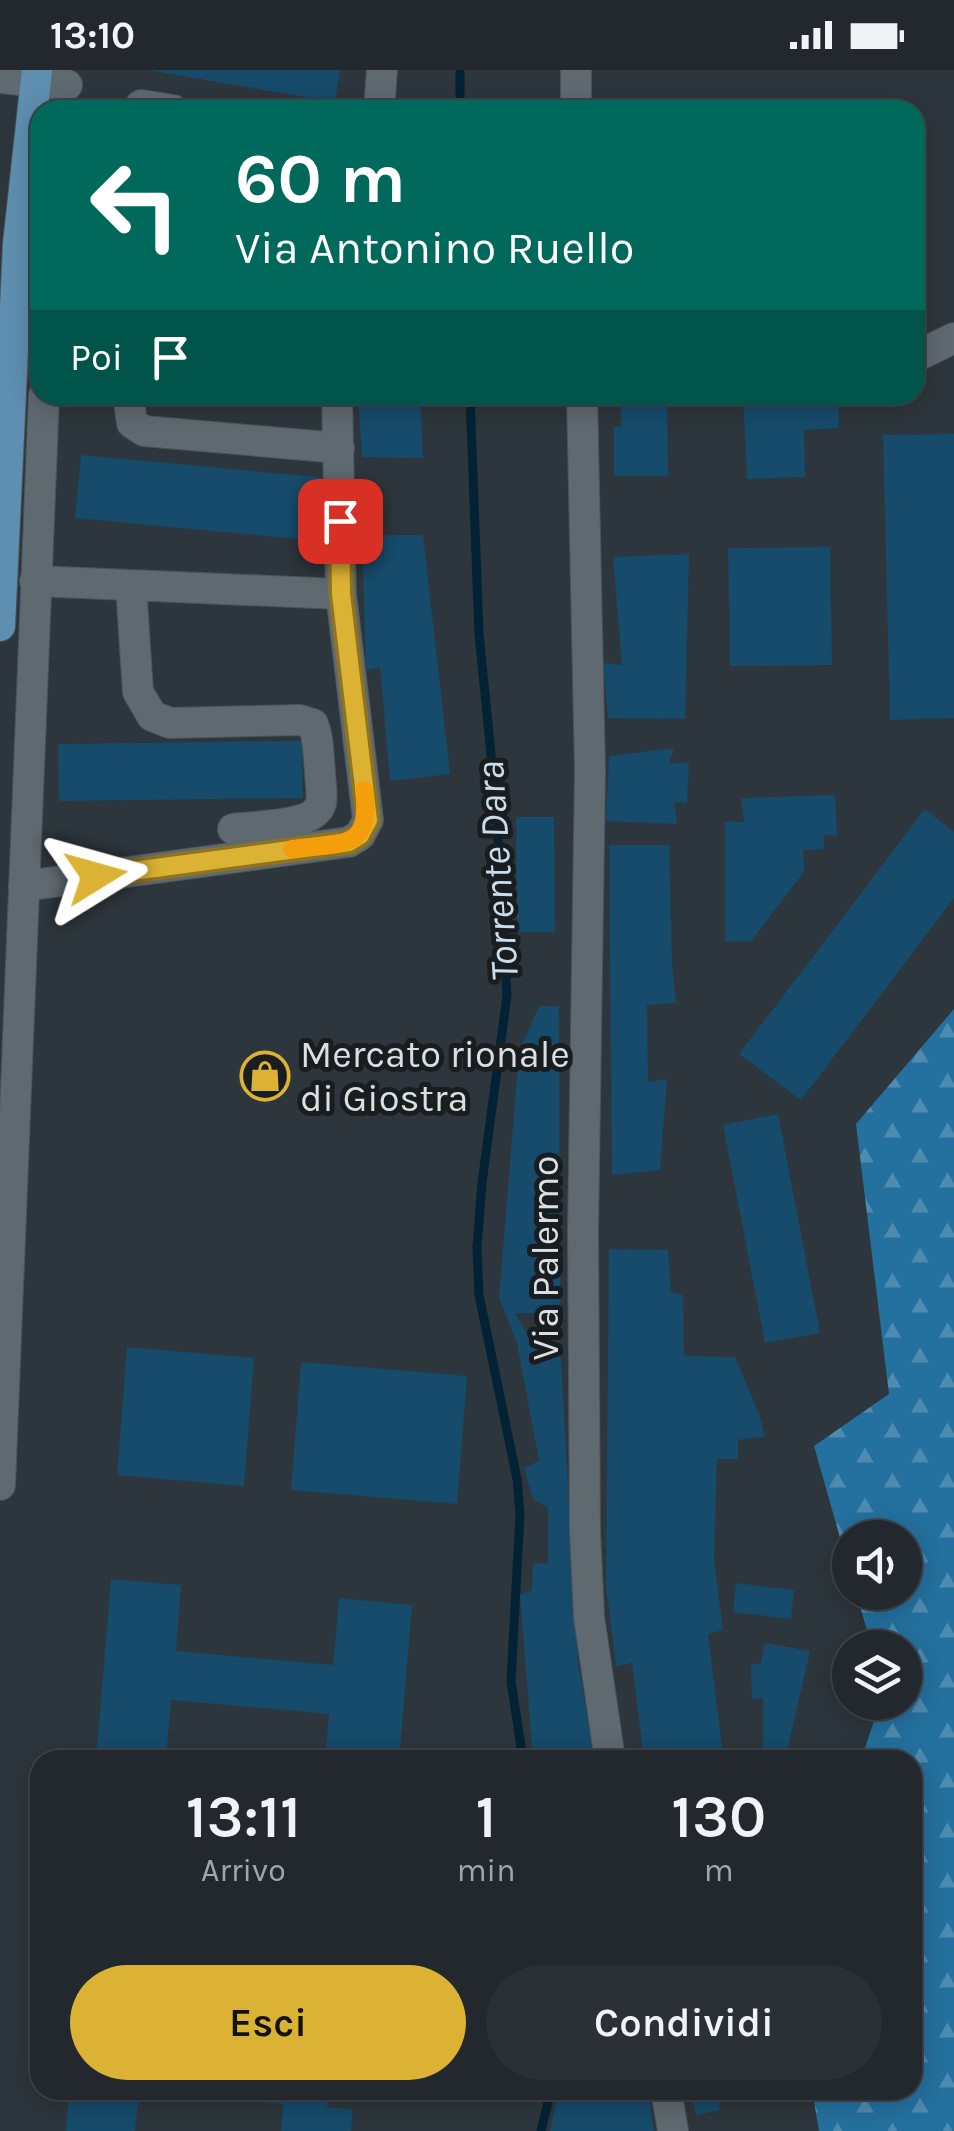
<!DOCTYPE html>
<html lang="it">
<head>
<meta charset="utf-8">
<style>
	:root { --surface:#22282d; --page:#2a3035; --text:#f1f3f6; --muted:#a2a6aa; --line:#3f4449; --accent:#dbb233 }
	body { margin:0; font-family:Karla,sans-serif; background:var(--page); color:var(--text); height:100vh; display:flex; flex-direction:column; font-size:38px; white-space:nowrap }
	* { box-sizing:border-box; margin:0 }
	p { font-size:32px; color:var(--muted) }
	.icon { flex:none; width:55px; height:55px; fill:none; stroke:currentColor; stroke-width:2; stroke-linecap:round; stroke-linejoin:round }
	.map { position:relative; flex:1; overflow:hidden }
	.side { position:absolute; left:30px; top:1680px; width:892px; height:350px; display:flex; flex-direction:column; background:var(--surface); border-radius:30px; box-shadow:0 5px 25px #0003,0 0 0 2px var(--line) }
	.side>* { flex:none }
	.hud { position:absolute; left:30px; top:30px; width:895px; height:305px; border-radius:30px; box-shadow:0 5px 25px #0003,0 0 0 2px var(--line); background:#00695c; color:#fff; overflow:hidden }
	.buttons { position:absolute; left:832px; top:1450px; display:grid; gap:20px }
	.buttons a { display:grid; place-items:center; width:90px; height:90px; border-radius:50%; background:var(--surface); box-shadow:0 5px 25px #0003,0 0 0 2px var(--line); font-size:50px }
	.pin { position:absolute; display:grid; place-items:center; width:85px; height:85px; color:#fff; margin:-42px; border-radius:20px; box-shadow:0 5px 15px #0006 }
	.me { position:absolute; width:110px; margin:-55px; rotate:82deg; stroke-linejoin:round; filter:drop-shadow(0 0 8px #0008) }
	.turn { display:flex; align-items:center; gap:35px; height:210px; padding:0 40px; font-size:45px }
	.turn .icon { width:130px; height:130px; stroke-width:2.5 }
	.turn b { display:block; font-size:70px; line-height:85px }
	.then { display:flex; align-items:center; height:95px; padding:0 40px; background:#0003; gap:20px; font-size:38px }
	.eta { display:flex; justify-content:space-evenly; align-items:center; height:170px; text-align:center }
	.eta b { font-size:60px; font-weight:600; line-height:70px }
	.action { display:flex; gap:20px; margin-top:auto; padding:20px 40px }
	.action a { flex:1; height:115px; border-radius:60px; background:var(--accent); color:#111; font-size:40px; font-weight:600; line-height:115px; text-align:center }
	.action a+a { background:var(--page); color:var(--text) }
	.status { display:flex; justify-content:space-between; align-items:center; height:70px; padding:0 50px; background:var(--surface); direction:ltr }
	.status svg { height:28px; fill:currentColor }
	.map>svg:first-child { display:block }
</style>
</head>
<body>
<div class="status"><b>13:10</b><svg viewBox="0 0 49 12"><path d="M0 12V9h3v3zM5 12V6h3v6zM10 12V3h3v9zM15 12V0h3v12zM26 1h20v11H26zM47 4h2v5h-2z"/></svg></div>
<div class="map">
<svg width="954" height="2061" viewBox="0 0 954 2061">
	<defs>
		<pattern id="forest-firs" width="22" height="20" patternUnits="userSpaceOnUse" patternTransform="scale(2.5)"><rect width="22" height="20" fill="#24709e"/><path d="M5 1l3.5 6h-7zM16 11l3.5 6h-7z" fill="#4e8bb0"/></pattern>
	</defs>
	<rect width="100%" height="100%" fill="#2d363c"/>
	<polygon fill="url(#forest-firs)" points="954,939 954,2061 819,2061 812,2020 912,2020 912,1690 861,1690 880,1633 905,1632 905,1578 872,1577 856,1523 905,1522 905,1468 850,1468 850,1503 814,1376 889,1324 856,1054"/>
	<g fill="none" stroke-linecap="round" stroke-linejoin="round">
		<g stroke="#032236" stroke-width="9">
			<polyline points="460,40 460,0"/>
			<polyline points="470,325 479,564 496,734 507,925 482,1113 477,1177 479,1225 517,1409 520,1444 511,1611 523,1690"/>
			<polyline points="541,2061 551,2020"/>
		</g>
	</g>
	<g fill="#164b6b">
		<polygon points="148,0 340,0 335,32"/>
		<polygon points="358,325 420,325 423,388 362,387"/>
		<polygon points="621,325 667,325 668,406 614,406 614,357 621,357"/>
		<polygon points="743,325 838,325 839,358 804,360 805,407 747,409"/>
		<polygon points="954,364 954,648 890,650 883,365"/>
		<polygon points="81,385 327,408 321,471 75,448"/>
		<polygon points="362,465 423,465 450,704 390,711 380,597 366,600"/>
		<polygon points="830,477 832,595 730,596 728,478"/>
		<polygon points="689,484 685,649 608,648 603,593 622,595 613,487"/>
		<polygon points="302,671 303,728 59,731 58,674"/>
		<polygon points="674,678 669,694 689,692 687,733 674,732 677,754 606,751 609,686"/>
		<polygon points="835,725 837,766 824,765 824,779 803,780 804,802 751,871 725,872 725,751 744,752 741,728"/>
		<polygon points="925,739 954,762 954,828 801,1030 739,984"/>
		<polygon points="516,747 554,747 555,862 517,862"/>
		<polygon points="609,775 669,775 672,895 676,933 647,935 648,1012 667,1009 660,1100 612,1105"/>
		<polygon points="539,936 559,936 560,1244 515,1243 532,1272 560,1273 578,1593 595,1690 533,1690 520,1525 532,1520 533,1493 548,1494 548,1438 533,1429 524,1398 539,1391 517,1273 499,1228 519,982"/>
		<polygon points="778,1044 820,1263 765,1273 723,1055"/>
		<polygon points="609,1179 668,1180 671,1222 683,1225 684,1286 735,1287 759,1344 765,1367 738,1370 738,1389 717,1389 714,1489 723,1560 708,1564 723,1685 744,1683 745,1690 644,1690 632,1593 616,1596 606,1516"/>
		<polygon points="127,1277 254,1288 244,1416 117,1405"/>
		<polygon points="301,1292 467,1306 457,1434 291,1420"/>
		<polygon points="111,1509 181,1515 176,1581 333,1595 339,1528 412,1535 399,1690 325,1690 329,1644 171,1630 166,1690 96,1690"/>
		<polygon points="736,1513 794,1520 791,1549 733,1542"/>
		<polygon points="765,1573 810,1581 785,1690 763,1690 763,1628 752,1629 751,1595 761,1593"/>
		<polygon points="69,2020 139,2021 135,2061 66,2061"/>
		<polygon points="156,2020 328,2020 327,2037 353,2040 351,2061 281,2061 283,2034 155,2023"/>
		<polygon points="559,2020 648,2020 654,2061 550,2061"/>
		<polygon points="691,2020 730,2020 731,2025 718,2027 720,2040 696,2045"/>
	</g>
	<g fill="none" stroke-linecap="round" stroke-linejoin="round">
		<g stroke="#4c5359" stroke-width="32">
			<g id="minor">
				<polyline points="0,8 67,15"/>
				<polyline points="141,35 173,40"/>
				<polyline points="379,40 382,0"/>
				<polyline points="576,40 576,0"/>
				<polyline points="915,287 954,268"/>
				<polyline points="128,325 132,353 144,361 339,378"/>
				<polyline points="582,325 590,701 583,1161 585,1461 589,1547 610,1690"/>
				<polyline points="35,511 341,524"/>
				<path d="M131 516 138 622 152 646 170 653 300 650 313 654C319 668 318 685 320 701 320 711 323 723 321 733 315 757 255 756 233 759"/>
				<polyline points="24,816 349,772 360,765 368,750 341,524 337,325"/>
				<polyline points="0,1415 44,325"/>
				<polyline points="666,2020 673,2061"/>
			</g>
		</g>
		<g stroke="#4c5359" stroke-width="32">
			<polyline id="major" points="0,556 18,174 37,0"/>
		</g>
		<use href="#minor" stroke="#5f6970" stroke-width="30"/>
		<use href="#major" stroke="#5e8fb0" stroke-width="30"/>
	</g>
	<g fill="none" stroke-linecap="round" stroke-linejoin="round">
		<g stroke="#8e7421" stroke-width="25">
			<polyline id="route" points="96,806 349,772 360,765 368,750 341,524 340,451"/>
		</g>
		<use href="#route" stroke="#dbb233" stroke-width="18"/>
		<path stroke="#f59e0b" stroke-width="18" d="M292 779C342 772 372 782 364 720"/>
	</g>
	<defs>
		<g id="shop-ring" transform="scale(2.5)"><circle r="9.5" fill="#191d20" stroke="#dbb233" stroke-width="1.5"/><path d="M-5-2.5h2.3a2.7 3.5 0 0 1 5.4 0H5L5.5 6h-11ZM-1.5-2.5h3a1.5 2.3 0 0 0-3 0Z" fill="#dbb233"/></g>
	</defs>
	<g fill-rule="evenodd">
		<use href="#shop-ring" x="265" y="1006"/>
	</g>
	<g text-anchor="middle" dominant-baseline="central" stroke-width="10" stroke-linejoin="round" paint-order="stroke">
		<g font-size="38" fill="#d9dfe3" stroke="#191d20" text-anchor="start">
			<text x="300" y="984">Mercato rionale<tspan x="300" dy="44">di Giostra</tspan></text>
		</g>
		<g font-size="38" fill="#d9dfe3" stroke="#191d20">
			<text transform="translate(545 1188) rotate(-90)">Via Palermo</text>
		</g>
		<g font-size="40" font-style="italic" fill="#c8dded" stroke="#191d20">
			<text transform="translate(497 801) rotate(-94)">Torrente Dara</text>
		</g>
	</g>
</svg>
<div class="buttons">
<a><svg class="icon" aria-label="sound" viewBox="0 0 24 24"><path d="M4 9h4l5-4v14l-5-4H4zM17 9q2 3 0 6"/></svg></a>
<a><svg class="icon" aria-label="layers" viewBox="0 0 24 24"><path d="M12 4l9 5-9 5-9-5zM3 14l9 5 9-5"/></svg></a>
</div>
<div class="pin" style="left:340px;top:451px;background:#d93025"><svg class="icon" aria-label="arrive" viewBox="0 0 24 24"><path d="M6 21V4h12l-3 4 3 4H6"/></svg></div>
<svg class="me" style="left:96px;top:806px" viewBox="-20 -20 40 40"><path d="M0-17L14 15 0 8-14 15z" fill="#dbb233" stroke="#fff" stroke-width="4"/></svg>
<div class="hud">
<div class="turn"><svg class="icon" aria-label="left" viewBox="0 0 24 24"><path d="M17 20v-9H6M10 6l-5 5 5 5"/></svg><div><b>60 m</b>Via Antonino Ruello</div></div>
<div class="then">Poi<svg class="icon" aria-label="arrive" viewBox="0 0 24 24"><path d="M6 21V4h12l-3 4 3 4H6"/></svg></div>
</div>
<section class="side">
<div class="eta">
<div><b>13:11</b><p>Arrivo</p></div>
<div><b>1</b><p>min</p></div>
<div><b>130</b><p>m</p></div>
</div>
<div class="action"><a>Esci</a><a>Condividi</a></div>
</section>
</div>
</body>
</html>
